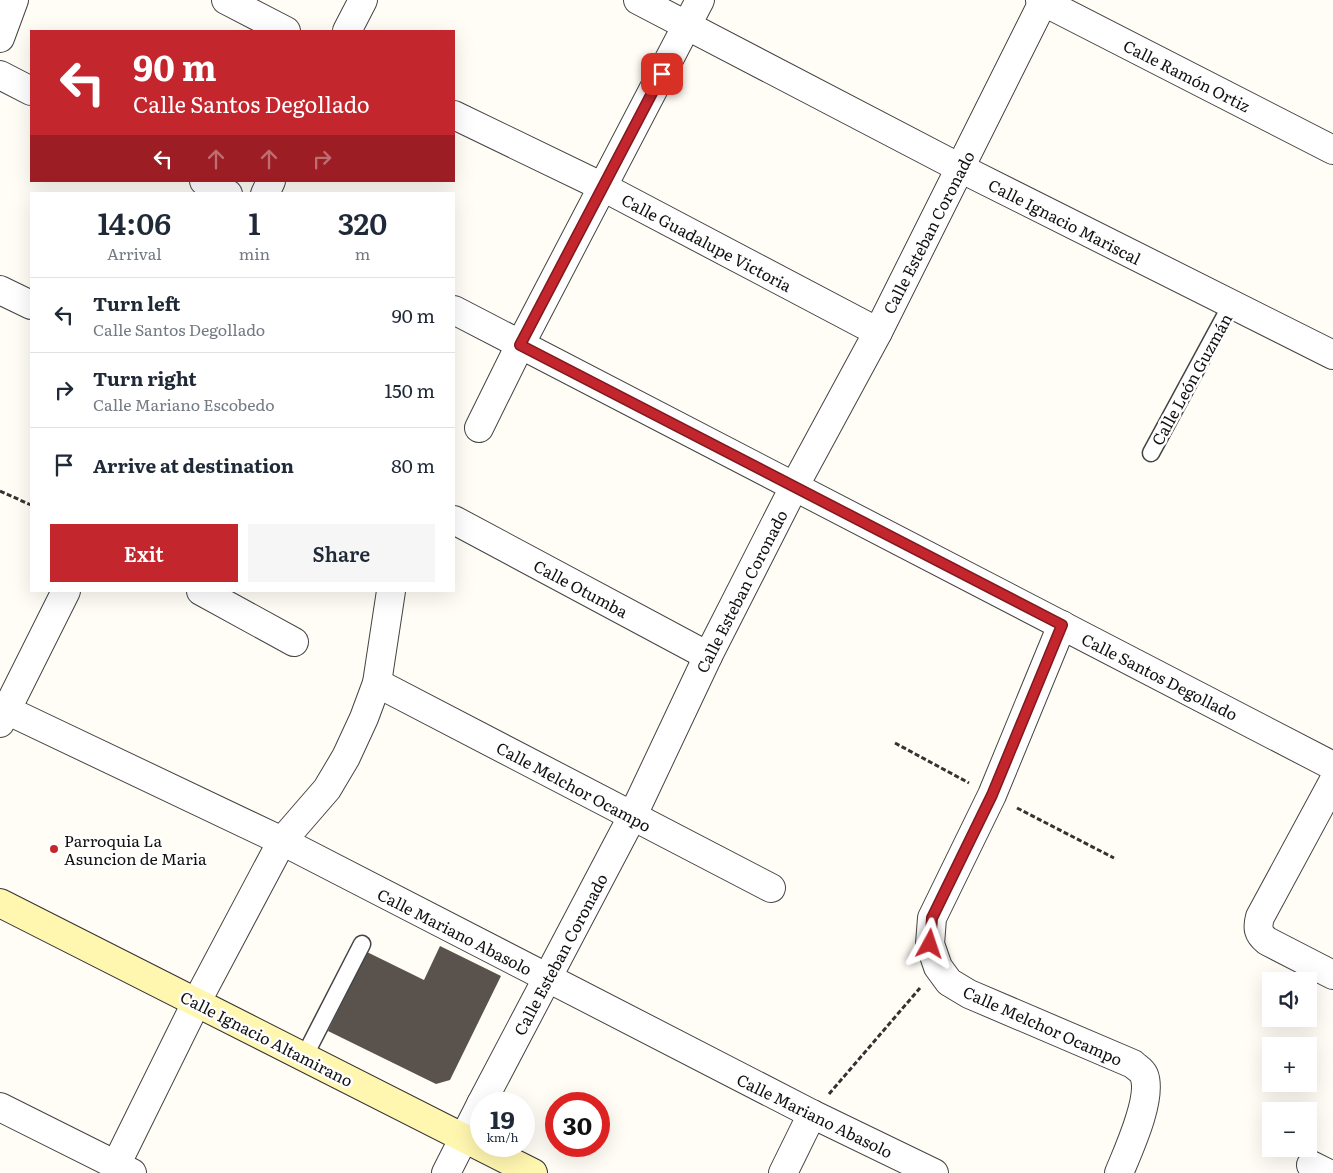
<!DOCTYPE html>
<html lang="en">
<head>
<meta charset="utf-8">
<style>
	:root { --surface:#fff; --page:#f6f6f7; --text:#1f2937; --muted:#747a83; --line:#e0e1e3; --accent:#c4262e }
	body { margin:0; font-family:Literata,serif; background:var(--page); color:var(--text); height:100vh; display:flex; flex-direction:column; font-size:19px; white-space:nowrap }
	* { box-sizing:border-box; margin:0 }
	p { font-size:16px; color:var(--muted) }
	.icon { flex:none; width:28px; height:28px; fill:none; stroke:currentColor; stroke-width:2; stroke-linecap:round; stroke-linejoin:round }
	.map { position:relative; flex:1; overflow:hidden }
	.drawer { position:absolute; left:30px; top:192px; width:425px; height:400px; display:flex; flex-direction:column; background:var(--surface); border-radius:0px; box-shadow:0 5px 20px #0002 }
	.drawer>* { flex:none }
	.banner { position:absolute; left:30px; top:30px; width:425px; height:152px; border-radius:0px; box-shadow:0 5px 20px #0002; background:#c4262e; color:#fff; overflow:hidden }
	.tools { position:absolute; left:1262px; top:972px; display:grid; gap:10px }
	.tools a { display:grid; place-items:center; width:55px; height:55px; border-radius:0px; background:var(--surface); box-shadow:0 5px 20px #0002; font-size:25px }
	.speed { position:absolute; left:470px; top:1092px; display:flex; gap:10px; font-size:25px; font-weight:700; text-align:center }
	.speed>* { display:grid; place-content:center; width:65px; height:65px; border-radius:50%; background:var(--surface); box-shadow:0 5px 20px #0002; line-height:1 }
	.speed small { font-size:12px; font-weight:400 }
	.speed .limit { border:8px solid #d22; background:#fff; color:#111 }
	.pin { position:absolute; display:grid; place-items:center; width:42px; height:42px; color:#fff; margin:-21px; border-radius:10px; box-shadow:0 2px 8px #0006 }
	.me { position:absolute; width:55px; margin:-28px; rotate:5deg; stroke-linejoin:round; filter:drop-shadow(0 0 4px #0008) }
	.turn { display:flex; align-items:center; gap:18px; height:105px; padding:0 20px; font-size:22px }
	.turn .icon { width:65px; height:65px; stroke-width:2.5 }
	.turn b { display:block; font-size:35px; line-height:42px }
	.lanes { display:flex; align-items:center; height:48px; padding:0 20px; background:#0003; justify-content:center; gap:25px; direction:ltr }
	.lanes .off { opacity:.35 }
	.eta { display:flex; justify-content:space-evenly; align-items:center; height:85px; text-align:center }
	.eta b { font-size:30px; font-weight:600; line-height:35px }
	.cta { display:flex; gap:10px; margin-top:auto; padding:10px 20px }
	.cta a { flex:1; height:58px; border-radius:0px; background:var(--accent); color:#fff; font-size:20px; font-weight:600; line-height:58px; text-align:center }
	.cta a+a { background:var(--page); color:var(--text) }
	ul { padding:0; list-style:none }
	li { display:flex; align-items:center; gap:15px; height:75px; padding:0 20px; border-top:1px solid var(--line) }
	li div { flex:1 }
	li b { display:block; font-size:19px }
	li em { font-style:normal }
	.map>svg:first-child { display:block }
</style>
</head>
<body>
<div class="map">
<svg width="1333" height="1173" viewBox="0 0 1333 1173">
	<rect width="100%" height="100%" fill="#fffdf5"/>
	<polygon fill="#5a524d" points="440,946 501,976 450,1080 436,1084 328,1031 367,952 424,980"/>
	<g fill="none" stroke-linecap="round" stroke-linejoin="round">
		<g stroke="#444" stroke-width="19">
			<g id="lane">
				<polyline points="1151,453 1231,305"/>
				<polyline points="304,1057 362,944"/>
			</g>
		</g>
		<g stroke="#444" stroke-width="30">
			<g id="street">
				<polyline points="226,0 286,31"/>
				<polyline points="638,0 960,168 1333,355"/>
				<polyline points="1040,0 1333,150"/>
				<polyline points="347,31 363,0"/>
				<polyline points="0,38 14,0"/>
				<polyline points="0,75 31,91"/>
				<polyline points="454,115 603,187 878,332"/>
				<polyline points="204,181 228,194"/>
				<polyline points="265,194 271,181"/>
				<polyline points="0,290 31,305"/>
				<polyline points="454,310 1333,766"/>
				<polyline points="479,428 520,345 700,0"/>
				<polyline points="454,520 708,656"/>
				<polyline points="201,591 294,642"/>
				<path d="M1062 625 992 795 932 918 930 944 938 967 949 982 969 994 1133 1064C1137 1068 1142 1070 1144 1075 1153 1098 1128 1151 1119 1173"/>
				<polyline points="377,683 771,888"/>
				<polyline points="0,707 282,841 812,1114 934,1173"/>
				<polyline points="0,723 66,591"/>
				<path d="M1333 782 1260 917C1257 928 1258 934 1267 941L1333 975"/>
				<polyline points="481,1104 632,817 708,656 794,487 878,332 1044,0"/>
				<polyline points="0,1107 132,1173"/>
				<polyline points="116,1165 196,1003 282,841 327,789 346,757 364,718 377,683 391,591"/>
				<polyline points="1311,1165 1327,1173"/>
				<polyline points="446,1173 481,1104"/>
				<polyline points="783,1173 812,1114"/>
			</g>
		</g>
		<g stroke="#333" stroke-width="30">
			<polyline id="secondary" points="0,903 533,1173"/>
		</g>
		<g stroke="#333" stroke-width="3" stroke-dasharray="5 2.5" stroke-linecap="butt">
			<polyline points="0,491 31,505"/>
			<polyline points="895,743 969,783"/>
			<polyline points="1017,808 1114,858"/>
			<polyline points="829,1094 920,988"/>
		</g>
		<use href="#lane" stroke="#fff" stroke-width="16"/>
		<use href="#street" stroke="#fff" stroke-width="28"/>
		<use href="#secondary" stroke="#fff6b0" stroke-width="28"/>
	</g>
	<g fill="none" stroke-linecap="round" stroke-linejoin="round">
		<g stroke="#7f191e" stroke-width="12">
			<polyline id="route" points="662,74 520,345 1062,625 992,795 932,918 930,944"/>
		</g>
		<use href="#route" stroke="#c4262e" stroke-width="9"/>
	</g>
	<circle fill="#c4262e" stroke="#fff" stroke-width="2" cx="54" cy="849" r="5"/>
	<g text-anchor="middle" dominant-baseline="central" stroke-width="5" stroke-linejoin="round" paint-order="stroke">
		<g font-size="16" fill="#111" stroke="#fff">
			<text transform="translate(1187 75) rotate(27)">Calle Ramón Ortiz</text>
			<text transform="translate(1065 221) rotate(27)">Calle Ignacio Mariscal</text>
			<text transform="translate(928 232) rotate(-63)">Calle Esteban Coronado</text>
			<text transform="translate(707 242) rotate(28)">Calle Guadalupe Victoria</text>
			<text transform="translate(1191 379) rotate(-61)">Calle León Guzmán</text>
			<text transform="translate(581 588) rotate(28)">Calle Otumba</text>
			<text transform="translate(741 591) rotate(-63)">Calle Esteban Coronado</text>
			<text transform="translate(1160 676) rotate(27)">Calle Santos Degollado</text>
			<text transform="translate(574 786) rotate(28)">Calle Melchor Ocampo</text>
			<text transform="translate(455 931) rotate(27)">Calle Mariano Abasolo</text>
			<text transform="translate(560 954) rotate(-62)">Calle Esteban Coronado</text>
			<text transform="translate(1043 1025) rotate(24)">Calle Melchor Ocampo</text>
			<text transform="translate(267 1038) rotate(27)">Calle Ignacio Altamirano</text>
			<text transform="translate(815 1115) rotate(26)">Calle Mariano Abasolo</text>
		</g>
		<g font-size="16" fill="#111" stroke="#fff" text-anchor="start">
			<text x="64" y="840">Parroquia La<tspan x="64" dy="18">Asuncion de Maria</tspan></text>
		</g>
	</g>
</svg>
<div class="tools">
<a><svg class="icon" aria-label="sound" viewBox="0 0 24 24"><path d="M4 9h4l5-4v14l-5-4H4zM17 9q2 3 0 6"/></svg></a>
<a>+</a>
<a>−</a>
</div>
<div class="speed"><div>19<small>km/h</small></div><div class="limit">30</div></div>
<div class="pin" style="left:662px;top:74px;background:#d93025"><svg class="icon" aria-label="arrive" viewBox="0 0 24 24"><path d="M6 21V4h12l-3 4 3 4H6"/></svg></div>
<svg class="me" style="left:930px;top:944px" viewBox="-20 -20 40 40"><path d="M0-17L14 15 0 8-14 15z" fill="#c4262e" stroke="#fff" stroke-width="4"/></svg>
<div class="banner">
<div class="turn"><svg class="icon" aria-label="left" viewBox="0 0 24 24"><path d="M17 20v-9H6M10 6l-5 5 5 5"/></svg><div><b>90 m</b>Calle Santos Degollado</div></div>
<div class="lanes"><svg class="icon" aria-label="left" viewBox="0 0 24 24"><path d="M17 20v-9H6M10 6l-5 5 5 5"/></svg><svg class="icon off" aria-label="ahead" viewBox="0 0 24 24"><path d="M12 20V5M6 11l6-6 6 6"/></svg><svg class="icon off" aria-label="ahead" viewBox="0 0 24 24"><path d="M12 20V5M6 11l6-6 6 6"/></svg><svg class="icon off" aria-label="right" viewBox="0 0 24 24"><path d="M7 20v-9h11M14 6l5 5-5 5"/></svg></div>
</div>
<section class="drawer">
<div class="eta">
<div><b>14:06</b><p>Arrival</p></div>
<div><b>1</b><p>min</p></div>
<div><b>320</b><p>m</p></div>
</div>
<ul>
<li><svg class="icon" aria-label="left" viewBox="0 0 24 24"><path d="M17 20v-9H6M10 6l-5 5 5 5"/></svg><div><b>Turn left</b><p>Calle Santos Degollado</p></div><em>90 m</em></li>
<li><svg class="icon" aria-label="right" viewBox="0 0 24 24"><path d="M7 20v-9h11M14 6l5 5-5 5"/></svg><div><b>Turn right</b><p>Calle Mariano Escobedo</p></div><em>150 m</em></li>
<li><svg class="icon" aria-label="arrive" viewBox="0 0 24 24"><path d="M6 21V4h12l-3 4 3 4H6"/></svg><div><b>Arrive at destination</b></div><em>80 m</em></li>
</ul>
<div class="cta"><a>Exit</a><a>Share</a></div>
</section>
</div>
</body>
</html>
